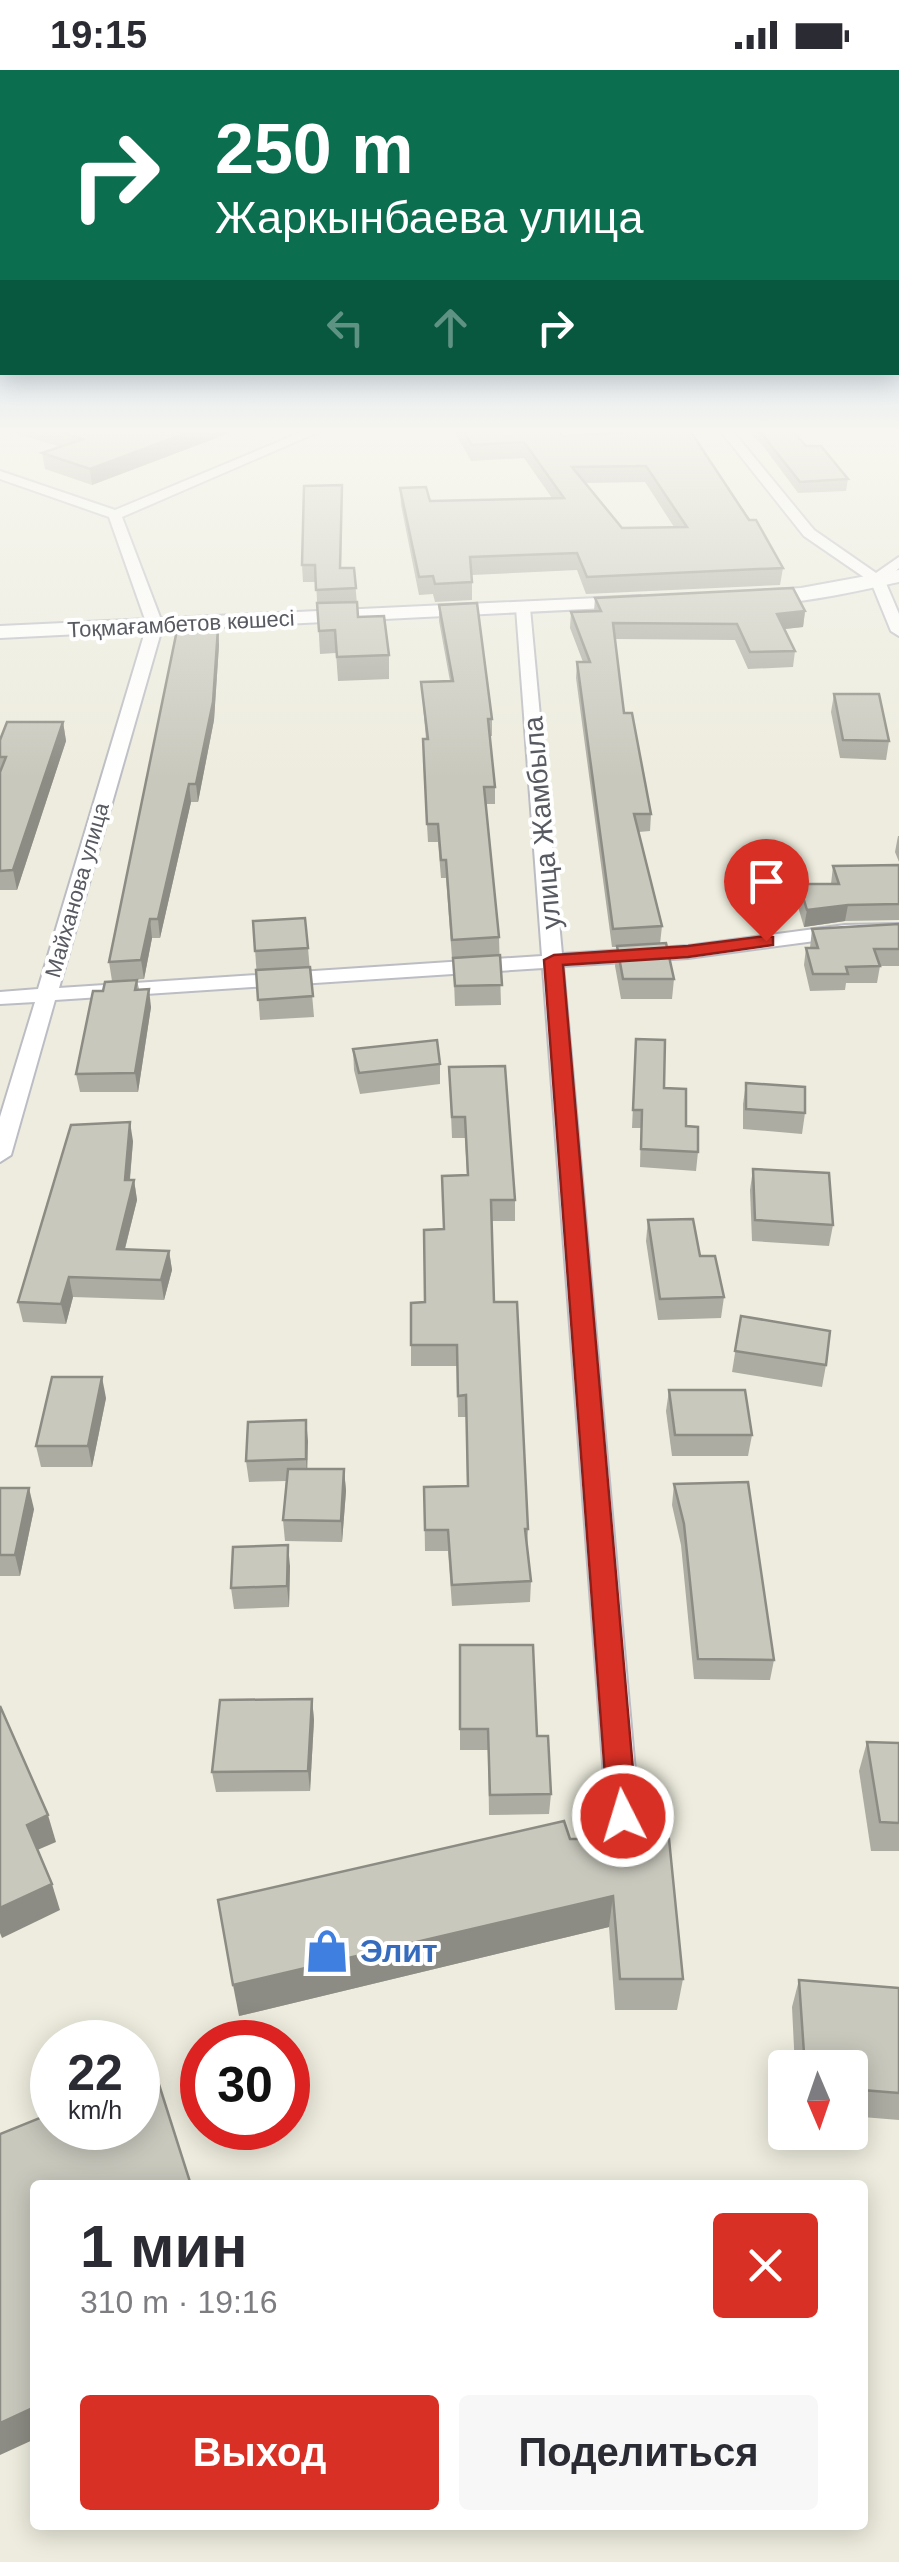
<!DOCTYPE html>
<html lang="ru">
<head>
<meta charset="utf-8">
<style>
	:root { --surface:#fff; --page:#f7f7f7; --text:#2b2b33; --muted:#7c7c81; --accent:#d93025 }
	body { margin:0; font-family:Arial,sans-serif; background:var(--page); color:var(--text); height:100vh; display:flex; flex-direction:column; font-size:38px; white-space:nowrap }
	* { box-sizing:border-box; margin:0 }
	p { font-size:32px; color:var(--muted) }
	.icon { flex:none; width:55px; height:55px; fill:none; stroke:currentColor; stroke-width:2; stroke-linecap:round; stroke-linejoin:round }
	.map { position:relative; flex:1; overflow:hidden }
	.drawer { position:absolute; left:30px; top:2110px; width:838px; height:350px; display:flex; flex-direction:column; background:var(--surface); border-radius:10px; box-shadow:0 5px 25px #0003 }
	.drawer>* { flex:none }
	.guide { position:absolute; left:0px; top:0px; width:900px; height:305px; box-shadow:0 5px 25px #0003; background:#0b6e4f; color:#fff; overflow:hidden }
	.needle { width:65px; rotate:178deg }
	.tools { position:absolute; left:768px; top:1980px; display:grid; gap:20px }
	.tools a { display:grid; place-items:center; width:100px; height:100px; border-radius:10px; background:var(--surface); box-shadow:0 5px 25px #0003; font-size:50px }
	.speed { position:absolute; left:30px; top:1950px; display:flex; gap:20px; font-size:50px; font-weight:700; text-align:center }
	.speed>* { display:grid; place-content:center; width:130px; height:130px; border-radius:50%; background:var(--surface); box-shadow:0 5px 25px #0003; line-height:1 }
	.speed small { font-size:25px; font-weight:400 }
	.speed .limit { border:15px solid #d22; background:#fff; color:#111 }
	.pin { position:absolute; display:grid; place-items:center; width:85px; height:85px; color:#fff; margin:-102px -42px; border-radius:50% 50% 50% 0; rotate:-45deg; box-shadow:0 0 10px #0007 }
	.pin .icon { rotate:45deg }
	.me { position:absolute; width:110px; margin:-55px; rotate:355deg; stroke-linejoin:round; filter:drop-shadow(0 0 8px #0008) }
	.turn { display:flex; align-items:center; gap:35px; height:210px; padding:0 50px; font-size:45px }
	.turn .icon { width:130px; height:130px; stroke-width:2.5 }
	.turn b { display:block; font-size:70px; line-height:85px }
	.lanes { display:flex; align-items:center; height:95px; padding:0 50px; background:#0003; justify-content:center; gap:50px; direction:ltr }
	.lanes .off { opacity:.35 }
	.round { display:grid; place-items:center; flex:none; width:105px; height:105px; border-radius:10px; background:var(--page) }
	.headline { display:flex; align-items:center; justify-content:space-between; height:170px; padding:0 50px }
	h1 { font-size:60px; font-weight:800; line-height:75px }
	.button { display:flex; gap:20px; margin-top:auto; padding:20px 50px }
	.button a { flex:1; height:115px; border-radius:10px; background:var(--accent); color:#fff; font-size:40px; font-weight:800; line-height:115px; text-align:center }
	.button a+a { background:var(--page); color:var(--text) }
	.status { display:flex; justify-content:space-between; align-items:center; height:70px; padding:0 50px; background:var(--surface); direction:ltr }
	.status svg { height:28px; fill:currentColor }
	.map>svg:first-child { display:block }
</style>
</head>
<body>
<div class="status"><b>19:15</b><svg viewBox="0 0 49 12"><path d="M0 12V9h3v3zM5 12V6h3v6zM10 12V3h3v9zM15 12V0h3v12zM26 1h20v11H26zM47 4h2v5h-2z"/></svg></div>
<div class="map">
<svg width="899" height="2492" viewBox="0 0 899 2492">
	<rect width="100%" height="100%" fill="#edecde"/>
	<g fill="none" stroke-linecap="round" stroke-linejoin="round">
		<g stroke="#bcbdc4" stroke-width="4">
			<g id="street">
				<polygon points="309,359 325,359 122,447 163,555 59,918 542,886 516,538 523,534 530,538 562,884 688,876 845,855 899,854 899,866 845,867 688,888 563,896 639,1746 634,1756 623,1760 612,1756 607,1746 543,898 55,930 11,1085 0,1092 0,1047 35,932 0,934 0,922 38,919 147,555 109,447 0,409 0,401 115,440"/>
				<polygon points="719,359 731,359 814,460 876,503 899,487 899,498 885,511 899,544 899,566 891,561 871,512 804,466"/>
			</g>
		</g>
		<g stroke="#bcbec6" stroke-width="4">
			<g id="secondary">
				<path d="M899 500V512C869 518 762 545 742 527L752 521 801 518Z"/>
				<polygon points="640,526 650,532 647,536 0,568 0,556"/>
			</g>
		</g>
		<use href="#street" fill="#fff" fill-rule="evenodd"/>
		<use href="#secondary" fill="#fff" fill-rule="evenodd"/>
	</g>
	<g fill="#adaca3" fill-rule="evenodd">
		<polygon points="2,359 240,359 92,415 45,399 42,383 60,377"/>
		<path d="M453 359H557L562 366 689 359 783 498 780 515 586 524 577 500 472 505V530L435 532 433 524 419 525 401 435 400 418 430 431 552 428 524 388 471 391ZM645 412 674 457 622 458 585 413Z"/>
		<polygon points="746,359 791,359 806,376 848,409 846,421 798,423 764,377"/>
		<polygon points="342,415 341,498 354,498 358,547 389,585 389,609 338,611 336,583 320,584 316,512 303,512 302,495"/>
		<polygon points="595,528 805,541 803,557 785,559 795,581 793,597 748,599 735,570 615,569 624,643 651,744 650,761 639,762 662,856 660,874 674,909 672,929 621,929 615,896 617,877 612,877 576,608 577,592 583,592 570,558 571,542 594,541"/>
		<polygon points="439,535 492,649 492,666 490,666 495,717 495,734 486,734 499,867 501,935 455,936 453,888 452,888 446,808 441,808 438,772 428,772 423,686 426,669 421,612 450,611 439,551"/>
		<polygon points="218,558 219,575 214,650 198,732 191,732 160,868 152,868 144,909 112,911 109,892"/>
		<polygon points="834,624 889,671 886,690 840,688 831,642"/>
		<polygon points="63,652 66,671 17,820 0,820 0,670"/>
		<polygon points="898,766 899,766 899,792 895,782"/>
		<polygon points="899,795 899,850 845,851 804,857 796,830 799,814 831,814 833,796"/>
		<polygon points="253,851 308,878 314,947 260,950"/>
		<polygon points="899,854 899,896 880,896 877,913 846,913 845,920 810,921 804,895 806,878 810,878 812,859"/>
		<polygon points="137,910 139,919 151,937 138,1022 80,1022 76,1004 103,921"/>
		<polygon points="636,969 686,1056 698,1082 696,1101 640,1097 641,1058 632,1058"/>
		<polygon points="353,979 440,994 440,1014 360,1024 354,1000"/>
		<polygon points="449,997 515,1130 515,1151 491,1151 494,1232 528,1459 527,1480 531,1511 530,1532 452,1536 448,1481 425,1481 424,1417 467,1416 466,1347 458,1347 457,1296 411,1296 411,1233 425,1232 443,1159 467,1105 465,1068 452,1068"/>
		<polygon points="746,1013 805,1043 802,1064 743,1059 743,1034"/>
		<polygon points="133,1071 130,1110 134,1110 137,1130 125,1179 169,1181 172,1200 164,1230 73,1227 66,1254 23,1252 18,1232"/>
		<polygon points="753,1099 833,1155 829,1176 752,1171 750,1120"/>
		<polygon points="648,1150 700,1186 724,1227 721,1248 658,1250 646,1171"/>
		<polygon points="741,1246 826,1295 822,1317 732,1302"/>
		<polygon points="669,1320 752,1365 748,1386 672,1386 666,1341"/>
		<polygon points="106,1328 92,1397 41,1397 36,1376"/>
		<polygon points="306,1350 307,1399 344,1399 346,1421 342,1472 285,1471 283,1450 286,1411 249,1412 246,1391"/>
		<polygon points="674,1414 774,1590 770,1610 694,1609 681,1475 672,1435"/>
		<polygon points="0,1418 34,1439 20,1506 0,1506"/>
		<polygon points="290,1496 289,1537 234,1539 231,1518"/>
		<polygon points="460,1575 537,1666 551,1724 549,1744 489,1745 488,1680 460,1680"/>
		<polygon points="312,1629 314,1650 310,1721 216,1722 212,1702"/>
		<polygon points="867,1672 899,1673 899,1781 871,1781 859,1701"/>
		<polygon points="570,1769 683,1909 677,1940 615,1940 609,1857 239,1946"/>
		<polygon points="799,1910 899,1918 899,2050 850,2046 850,1998 795,1998 792,1937"/>
	</g>
	<g fill="#8d8c84">
		<polygon points="197,359 240,359 92,415 90,399"/>
		<polygon points="805,541 803,557 775,560 777,544"/>
		<polygon points="218,558 219,575 214,650 198,732 196,714"/>
		<polygon points="63,652 66,671 17,820 13,800"/>
		<polygon points="189,714 191,732 160,868 158,849"/>
		<polygon points="848,835 845,851 804,857 807,840"/>
		<polygon points="150,849 152,868 144,909 141,890"/>
		<polygon points="149,919 151,937 138,1022 135,1003"/>
		<polygon points="130,1052 133,1071 128,1129 125,1110"/>
		<polygon points="134,1110 137,1130 120,1198 117,1179"/>
		<polygon points="169,1181 172,1200 164,1230 161,1210"/>
		<polygon points="69,1207 73,1227 66,1254 61,1234"/>
		<polygon points="102,1307 106,1328 92,1397 88,1376"/>
		<polygon points="306,1350 308,1371 307,1410 306,1389"/>
		<polygon points="344,1399 346,1421 342,1472 341,1451"/>
		<polygon points="29,1418 34,1439 20,1506 15,1485"/>
		<polygon points="288,1475 290,1496 289,1537 287,1516"/>
		<polygon points="312,1629 314,1650 310,1721 308,1701"/>
		<polygon points="48,1745 56,1772 35,1781 27,1755"/>
		<polygon points="52,1814 60,1840 2,1868 0,1863 0,1838"/>
		<polygon points="613,1826 609,1857 239,1946 233,1915"/>
		<polygon points="35,2337 35,2369 0,2385 0,2353"/>
	</g>
	<g fill="#c9c8bd" stroke="#8d8c84" stroke-width="2.5" fill-rule="evenodd">
		<polygon points="51,359 197,359 90,399 42,383 83,369"/>
		<path d="M462 359H557L562 366 689 359 749 450H756L783 498 587 507 577 483 470 487 472 512 435 514 433 506 419 507 400 418 426 417 430 431 564 428 524 372 472 375ZM646 396 687 457 622 458 572 397Z"/>
		<polygon points="758,359 791,359 806,376 821,376 848,409 800,412"/>
		<polygon points="342,415 340,498 354,498 356,518 316,520 315,495 302,495 304,416"/>
		<polygon points="793,518 805,541 777,544 795,581 750,582 737,554 613,553 624,643 632,643 651,744 634,744 662,856 613,859 577,592 590,592 571,542 601,541 595,528"/>
		<polygon points="357,532 358,547 384,546 389,585 337,587 335,560 319,561 317,533"/>
		<polygon points="477,533 492,649 488,649 495,717 484,717 499,867 452,870 446,790 441,790 438,754 427,754 423,669 428,669 421,612 453,611 439,535"/>
		<polygon points="218,558 213,632 196,714 189,714 158,849 150,849 141,890 109,892 177,560"/>
		<polygon points="834,624 879,624 889,671 843,670"/>
		<polygon points="7,652 63,652 13,800 0,801 0,702 6,687 0,687 0,670"/>
		<polygon points="899,795 899,834 848,835 807,840 799,814 839,814 833,796"/>
		<polygon points="305,848 308,878 255,881 253,851"/>
		<polygon points="899,854 899,879 874,879 880,896 846,897 848,904 813,904 806,878 818,878 812,859"/>
		<polygon points="666,873 674,909 623,909 617,876"/>
		<polygon points="500,885 502,915 455,916 453,888"/>
		<polygon points="310,897 313,926 258,930 256,900"/>
		<polygon points="137,910 135,920 149,919 135,1003 76,1004 93,921 103,921 105,912"/>
		<polygon points="636,969 665,970 664,1018 686,1019 686,1056 698,1057 698,1082 641,1079 642,1040 633,1040"/>
		<polygon points="437,970 440,994 359,1003 353,979"/>
		<polygon points="505,996 515,1130 491,1130 494,1232 517,1232 528,1459 525,1459 531,1511 452,1515 448,1460 425,1460 424,1417 468,1416 466,1325 458,1326 457,1275 411,1275 411,1233 425,1232 424,1160 444,1159 442,1106 468,1105 465,1047 452,1047 449,997"/>
		<polygon points="746,1013 805,1017 805,1043 746,1039"/>
		<polygon points="130,1052 125,1110 134,1110 117,1179 169,1181 161,1210 69,1207 61,1234 18,1232 71,1055"/>
		<polygon points="753,1099 829,1103 833,1155 755,1150"/>
		<polygon points="693,1149 700,1186 715,1186 724,1227 660,1229 648,1150"/>
		<polygon points="741,1246 830,1261 826,1295 735,1281"/>
		<polygon points="52,1307 102,1307 88,1376 36,1376"/>
		<polygon points="669,1320 745,1320 752,1365 675,1365"/>
		<polygon points="306,1350 306,1389 246,1391 248,1352"/>
		<polygon points="288,1399 344,1399 341,1451 283,1450"/>
		<polygon points="748,1412 774,1590 698,1589 684,1454 674,1414"/>
		<polygon points="0,1418 29,1418 15,1485 0,1485"/>
		<polygon points="288,1475 287,1516 231,1518 233,1477"/>
		<polygon points="460,1575 533,1575 537,1666 548,1666 551,1724 490,1725 488,1659 460,1659"/>
		<polygon points="312,1629 308,1701 212,1702 220,1630"/>
		<polygon points="0,1636 48,1745 27,1755 52,1814 0,1838"/>
		<polygon points="867,1672 899,1673 899,1753 880,1752"/>
		<polygon points="564,1751 570,1769 669,1769 683,1909 620,1909 613,1826 233,1915 218,1830"/>
		<polygon points="799,1910 899,1918 899,2023 850,2019 850,1998 805,1998"/>
		<polygon points="155,2002 191,2115 35,2115 35,2337 0,2353 0,2064 52,2043 52,2058 138,2058 138,2009"/>
	</g>
	<linearGradient id="sky" x2="0" y2="1"><stop stop-color="#89b9f1"/><stop offset="0.51" stop-color="#f7f6f0"/><stop offset="1" stop-color="#f7f6f0" stop-opacity="0"/></linearGradient>
	<rect width="899" height="708" fill="url(#sky)"/>
	<polygon fill="#d93025" stroke="#8d1f18" stroke-width="2.5" points="766,866 773,867 773,875 688,887 563,895 637,1746 633,1756 623,1760 612,1756 608,1746 544,890 554,885 688,876"/>
	<defs>
		<g id="shop-bare" transform="scale(3.45)"><path d="M-5-2.5h2.3a2.7 3.5 0 0 1 5.4 0H5L5.5 6h-11ZM-1.5-2.5h3a1.5 2.3 0 0 0-3 0Z" fill="#3f7fe0" stroke="#fff" stroke-width="2.5" paint-order="stroke"/></g>
	</defs>
	<g fill-rule="evenodd">
		<use href="#shop-bare" x="327" y="1881"/>
	</g>
	<g text-anchor="middle" dominant-baseline="central" stroke-width="8" stroke-linejoin="round" paint-order="stroke">
		<g font-size="22" fill="#585a61" stroke="#fff">
			<text transform="translate(181 554) rotate(-3)">Тоқмағамбетов көшесі</text>
			<text transform="translate(77 820) rotate(-74)">Майханова улица</text>
		</g>
		<g font-size="28" fill="#585a61" stroke="#fff">
			<text transform="translate(542 753) rotate(-95)">улица Жамбыла</text>
		</g>
		<g font-size="32" font-weight="bold" fill="#366cbe" stroke="#fff" text-anchor="start">
			<text x="360" y="1881">Элит</text>
		</g>
	</g>
</svg>
<div class="tools">
<a><svg class="needle" viewBox="-14 -14 28 28"><path d="M0-13l5 13h-10z" fill="#e53935"/><path d="M0 13l5-13h-10z" fill="#7c7c81"/></svg></a>
</div>
<div class="speed"><div>22<small>km/h</small></div><div class="limit">30</div></div>
<div class="pin" style="left:766px;top:871px;background:#d93025"><svg class="icon" aria-label="arrive" viewBox="0 0 24 24"><path d="M6 21V4h12l-3 4 3 4H6"/></svg></div>
<svg class="me" style="left:623px;top:1746px" viewBox="-20 -20 40 40"><circle r="17" fill="#d93025" stroke="#fff" stroke-width="3"/><path d="M0-11L8 9 0 5-8 9z" fill="#fff"/></svg>
<div class="guide">
<div class="turn"><svg class="icon" aria-label="right" viewBox="0 0 24 24"><path d="M7 20v-9h11M14 6l5 5-5 5"/></svg><div><b>250 m</b>Жаркынбаева улица</div></div>
<div class="lanes"><svg class="icon off" aria-label="left" viewBox="0 0 24 24"><path d="M17 20v-9H6M10 6l-5 5 5 5"/></svg><svg class="icon off" aria-label="ahead" viewBox="0 0 24 24"><path d="M12 20V5M6 11l6-6 6 6"/></svg><svg class="icon" aria-label="right" viewBox="0 0 24 24"><path d="M7 20v-9h11M14 6l5 5-5 5"/></svg></div>
</div>
<section class="drawer">
<div class="headline"><div><h1>1 мин</h1><p>310 m · 19:16</p></div><a class="round" style="background:#d93025;color:#fff"><svg class="icon" aria-label="close" viewBox="0 0 24 24"><path d="M6 6l12 12M18 6L6 18"/></svg></a></div>
<div class="button"><a>Выход</a><a>Поделиться</a></div>
</section>
</div>
</body>
</html>
